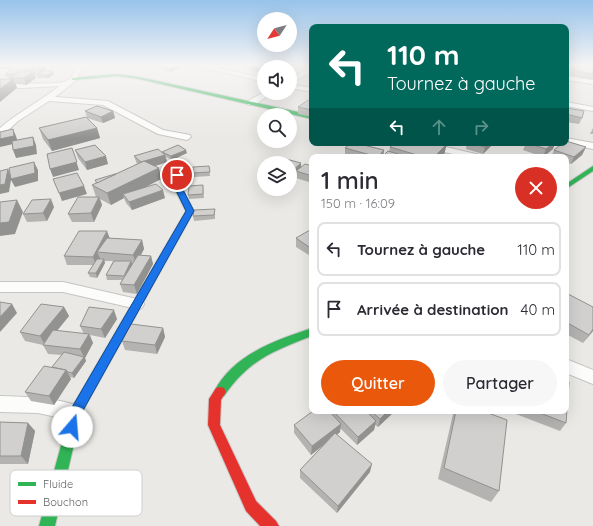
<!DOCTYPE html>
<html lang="fr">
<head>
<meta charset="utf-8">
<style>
	:root { --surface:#fff; --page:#f7f7f7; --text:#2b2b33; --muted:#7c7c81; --line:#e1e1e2; --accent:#ea580c }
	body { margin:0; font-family:Quicksand,sans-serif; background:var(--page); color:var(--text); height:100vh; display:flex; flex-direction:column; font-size:15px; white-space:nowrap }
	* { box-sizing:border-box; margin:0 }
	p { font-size:13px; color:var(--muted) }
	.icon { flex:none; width:22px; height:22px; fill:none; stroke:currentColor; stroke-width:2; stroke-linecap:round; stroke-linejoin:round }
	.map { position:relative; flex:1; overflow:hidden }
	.panel { position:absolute; left:309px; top:154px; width:260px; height:260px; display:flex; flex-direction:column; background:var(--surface); border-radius:8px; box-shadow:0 4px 16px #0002 }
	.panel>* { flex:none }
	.hud { position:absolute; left:309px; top:24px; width:260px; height:122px; border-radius:8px; box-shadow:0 4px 16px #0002; background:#00695c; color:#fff; overflow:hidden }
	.needle { width:26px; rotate:234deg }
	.buttons { position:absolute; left:257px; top:12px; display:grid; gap:8px }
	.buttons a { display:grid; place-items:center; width:40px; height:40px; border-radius:50%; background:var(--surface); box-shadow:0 4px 16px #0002; font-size:20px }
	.pin { position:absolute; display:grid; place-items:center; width:34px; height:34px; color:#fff; margin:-17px; border:2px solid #fff; border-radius:50%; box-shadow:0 1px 4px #0007 }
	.me { position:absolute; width:44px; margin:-22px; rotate:18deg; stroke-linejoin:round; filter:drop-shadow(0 0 3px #0008) }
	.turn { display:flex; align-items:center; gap:14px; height:84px; padding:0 12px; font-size:18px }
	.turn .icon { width:52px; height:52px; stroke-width:2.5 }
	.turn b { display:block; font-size:28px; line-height:34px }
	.lanes { display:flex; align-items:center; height:38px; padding:0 12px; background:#0003; justify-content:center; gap:20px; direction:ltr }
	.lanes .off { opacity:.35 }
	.round { display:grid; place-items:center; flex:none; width:42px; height:42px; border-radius:21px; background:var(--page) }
	.headline { display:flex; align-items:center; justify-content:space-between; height:68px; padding:0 12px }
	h1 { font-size:24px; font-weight:600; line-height:30px }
	.primary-button { display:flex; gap:8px; margin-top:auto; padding:8px 12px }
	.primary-button a { flex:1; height:46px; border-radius:24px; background:var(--accent); color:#fff; font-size:16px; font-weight:600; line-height:46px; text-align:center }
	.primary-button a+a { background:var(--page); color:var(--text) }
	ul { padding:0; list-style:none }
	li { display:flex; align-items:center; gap:12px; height:54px; margin:0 8px 6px; padding:0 4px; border:2px solid var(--line); border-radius:8px }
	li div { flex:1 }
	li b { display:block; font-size:15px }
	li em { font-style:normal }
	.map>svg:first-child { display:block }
</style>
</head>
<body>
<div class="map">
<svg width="593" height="526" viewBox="0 0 593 526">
	<rect width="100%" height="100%" fill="#eae9e6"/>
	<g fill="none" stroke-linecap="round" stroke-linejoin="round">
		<g stroke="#c5c5c5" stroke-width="2">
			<g id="street">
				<path d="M76 66H82C79 82 67 87 55 97L108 101 163 130 190 135 191 137 187 140 158 134 103 105 49 101 18 121 3 135 0 136V128C18 112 40 102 59 86L22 88 0 87V83C11 83 59 85 66 81 73 78 74 73 76 66Z"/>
				<polygon points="197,66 208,66 264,78 264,82"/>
				<polygon points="312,67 312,72 290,83 290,78"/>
				<polygon points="566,76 593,80 593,84 566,80"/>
				<polygon points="290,84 312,88 312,92 290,88"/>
				<polygon points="264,92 272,93 254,105 248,105 248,101"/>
				<polygon points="566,102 593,107 593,111 566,106"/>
				<polygon points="566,138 593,143 593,149 563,143 566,143"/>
				<polygon points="414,143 429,143 480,155 482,157 465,157 415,145"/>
				<polygon points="0,282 63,282 137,299 142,300 144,304 142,308 137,309 63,292 0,292"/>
				<polygon points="566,359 593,370 593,384 566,373"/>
				<path d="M0 396C27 397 55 397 81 407L84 413 81 419 75 421 38 413 0 412Z"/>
			</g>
		</g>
		<g stroke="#c7c7c7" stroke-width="2">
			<g id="fast">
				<polygon points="117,74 139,77 312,115 312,119 139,79 117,76 73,80 71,79 73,78"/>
				<polygon points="593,166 593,171 566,189 566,184"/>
				<polygon points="177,173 180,175 181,186 194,211 81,414 55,526 39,526 71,409 186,211 173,186 174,175"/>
				<path d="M312 328V336C273 351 249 360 224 396L220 397 216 396 214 392C232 355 276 340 312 328Z"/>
			</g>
		</g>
		<g stroke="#c7c7c7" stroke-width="2">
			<polygon id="jam" points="220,387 224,388 226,392 221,400 220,425 256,501 276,521 279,526 260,526 246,511 208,425 209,399 216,388"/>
		</g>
		<use href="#street" fill="#fcfcfb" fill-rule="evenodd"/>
		<use href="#fast" fill="#30b455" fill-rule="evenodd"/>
		<use href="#jam" fill="#e5322d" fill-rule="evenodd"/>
	</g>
	<g fill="#b4b3b1">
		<polygon points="0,66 14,66 11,69 0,69"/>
		<polygon points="161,66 182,67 170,72 161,69"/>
		<polygon points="241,66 268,66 264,67 264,68 256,72 245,68 244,67"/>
		<polygon points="571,66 593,68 593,80 579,78 579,77 569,75 569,71"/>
		<polygon points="46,67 45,71 54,74 48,78 38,78 37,75 35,75 36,78 26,85 16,84 17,88 9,79 9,78 11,77 6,77 5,74 27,70 26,69"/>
		<polygon points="312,67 312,75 310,74 310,68"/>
		<polygon points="312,99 312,117 298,114 298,107"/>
		<polygon points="566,108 582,118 579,124 566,122"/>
		<polygon points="85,111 113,111 115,118 103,123 87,118 97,128 100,138 52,151 43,139 39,128 87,117"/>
		<polygon points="593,128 593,134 590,134"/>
		<polygon points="467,143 494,143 483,154 466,149"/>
		<polygon points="526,143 555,143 553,149 543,157 523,150"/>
		<polygon points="390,147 444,155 443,157 350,157 345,156 345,148 384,150 383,156 389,152"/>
		<polygon points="586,147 582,155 571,164 566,163 566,157 551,157 554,150"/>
		<polygon points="75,150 108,164 87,170 78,158"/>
		<polygon points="163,152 187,153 172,160 166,157 167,162 155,166 159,168 161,179 146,187 165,198 132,210 126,203 124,198 111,205 100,199 102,205 94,222 72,222 68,214 96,197 92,185 96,183 95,180 116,174 137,164 134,156"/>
		<polygon points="290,163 301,167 312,166 312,183 296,178 296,175"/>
		<polygon points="209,166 210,176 194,177 193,173"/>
		<polygon points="203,185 204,198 189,199 188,195"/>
		<polygon points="54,207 47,221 27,222 23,214"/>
		<polygon points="215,213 215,219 194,221 193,216"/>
		<polygon points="312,231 312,257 296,247 296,238"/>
		<polygon points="109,238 142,240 144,249 141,255 151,256 153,264 137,294 123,292 120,284 122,280 107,280 106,275 113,261 104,261 105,263 97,278 90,277 88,273 93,265 67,265 64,256"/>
		<polygon points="566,296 593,307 593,331 583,343 566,334"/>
		<polygon points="64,307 69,316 57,331 84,334 80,326 117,319 105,338 90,335 93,343 85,358 86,361 74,378 70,377 71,379 54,405 31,401 25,392 52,367 62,355 48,354 43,345 25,341 20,332"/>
		<polygon points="163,328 165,337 157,354 125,350 122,341"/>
		<polygon points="312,388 312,402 309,400 309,391"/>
		<polygon points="313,411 395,411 378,427 375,425 374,430 357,445 340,428 340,432 337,435 370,472 337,513 300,478 300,470 323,445 311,455 294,433 294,425"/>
		<polygon points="454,411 483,411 499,491 491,502 438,479 453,414"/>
		<polygon points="508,411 566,411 566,423 560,431"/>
		<polygon points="0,422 28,423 35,431 28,464 0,464"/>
	</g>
	<g fill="#929290">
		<polygon points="10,66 14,66 11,69"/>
		<polygon points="42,66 46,66 46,67 44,73 40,75 38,69"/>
		<polygon points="178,66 182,66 182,67 170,72 170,69"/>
		<polygon points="255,66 268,66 264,67 264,68 256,72"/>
		<polygon points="570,66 568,71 566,74 567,71"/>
		<polygon points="53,71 54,74 48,78 47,75"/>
		<polygon points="33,72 36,78 26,85 24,78"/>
		<polygon points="13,79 17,88 0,102 0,89"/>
		<polygon points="113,111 115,118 103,123 101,117"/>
		<polygon points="97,128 100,138 52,151 48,140"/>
		<polygon points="13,129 16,136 18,143 0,147 0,139"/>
		<polygon points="33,137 36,145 37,154 16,158 13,150"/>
		<polygon points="489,143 494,143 483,154 485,147"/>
		<polygon points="554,143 555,143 553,149 543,157 546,149"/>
		<polygon points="447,144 444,155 443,157 434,157"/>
		<polygon points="586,147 582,155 571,164 574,157"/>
		<polygon points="72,148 79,170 53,177 50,169"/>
		<polygon points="186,150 187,153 172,160 171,156"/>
		<polygon points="384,150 383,157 378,157"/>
		<polygon points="165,155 167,162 143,170 141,162"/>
		<polygon points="106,156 108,164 87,170 85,162"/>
		<polygon points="34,162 38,170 38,181 15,187 11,180 9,192 0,194 0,185 8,169 11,177"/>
		<polygon points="301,163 301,171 296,171 296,175 290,181 290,173"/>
		<polygon points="159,168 161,179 126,197 123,194 124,198 111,205 107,193"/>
		<polygon points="84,186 87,194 62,201 59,193"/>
		<polygon points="163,190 165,198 132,210 129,202"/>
		<polygon points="99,197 102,205 94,222 91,213"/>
		<polygon points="51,199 54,207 47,221 43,213"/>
		<polygon points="17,200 23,212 15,234 0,236 0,223"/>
		<polygon points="107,231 110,239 97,252 100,258 96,265 93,257"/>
		<polygon points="142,240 144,249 136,263 133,255"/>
		<polygon points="151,256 153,264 137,294 134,285"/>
		<polygon points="104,259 105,263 97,278 96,273"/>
		<polygon points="131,261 133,266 124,276"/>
		<polygon points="12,304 17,313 0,332 0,317"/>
		<polygon points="64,307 69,316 45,345 40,336"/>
		<polygon points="114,310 117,319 105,338 101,329"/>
		<polygon points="163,328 165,337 157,354 155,345"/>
		<polygon points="593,329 593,331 583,343 589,335"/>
		<polygon points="89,334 93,343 85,358 86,361 74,378 72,373 84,357 80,349"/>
		<polygon points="66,370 71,379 54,405 49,396"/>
		<polygon points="388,411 395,411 378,427 380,419"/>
		<polygon points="376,421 374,430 357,445 358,437"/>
		<polygon points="28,423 35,431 28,464 21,456"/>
		<polygon points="341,424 340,432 311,455 312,446"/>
		<polygon points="372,464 370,472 337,513 338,506"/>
	</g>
	<g fill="#d1d0ce" stroke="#929290">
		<polygon points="28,66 42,66 42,67 38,69 26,69"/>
		<polygon points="161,66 178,66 170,69"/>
		<polygon points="566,66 570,66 567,71 566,71"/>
		<polygon points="572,66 576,66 593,68 593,74 581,72 582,71 571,69"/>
		<polygon points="11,70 27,70 27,71 26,72 19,72 15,74 5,74"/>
		<polygon points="43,71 53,71 47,75 37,75"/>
		<polygon points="19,72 33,72 24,78 9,78"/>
		<polygon points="0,79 13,79 0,89"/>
		<polygon points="310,99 312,99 312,110 298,107"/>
		<polygon points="97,106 113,111 101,117 85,111"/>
		<polygon points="566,108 584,111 582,118 566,114"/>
		<polygon points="86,117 97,128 48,140 39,128"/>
		<polygon points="13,129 14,136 0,139 0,132"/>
		<polygon points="33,137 34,146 13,150 12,141"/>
		<polygon points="566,141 586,147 574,157 554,150 563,143 566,143"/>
		<polygon points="351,143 355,143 384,150 378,157 345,148"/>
		<polygon points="395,143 442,143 447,144 434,157 424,157 390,147"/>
		<polygon points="472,143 489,143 485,147"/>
		<polygon points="527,143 554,143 546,149"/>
		<polygon points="95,145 106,156 85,162 75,150"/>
		<polygon points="178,145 186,150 171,156 162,152"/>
		<polygon points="72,148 77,162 50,169 47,154"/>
		<polygon points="158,149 165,155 141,162 134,156"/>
		<polygon points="388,151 408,157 382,157"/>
		<polygon points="286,159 301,163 290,173 290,163 281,163"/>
		<polygon points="144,161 159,168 107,193 92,185"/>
		<polygon points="34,162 35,173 11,179 9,168"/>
		<polygon points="305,164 312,166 312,176 296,171"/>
		<polygon points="209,166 210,172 193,173 193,167"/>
		<polygon points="8,169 5,184 0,185 0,171"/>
		<polygon points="77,173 84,186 59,193 53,179"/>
		<polygon points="115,174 116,174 97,183 95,180"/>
		<polygon points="156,184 163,190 129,202 123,194"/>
		<polygon points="203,185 203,194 188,195 189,186"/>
		<polygon points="78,197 99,197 91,213 68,214"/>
		<polygon points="51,199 43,213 23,214 32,200"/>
		<polygon points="17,200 9,222 0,223 0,202"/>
		<polygon points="215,209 214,215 193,216 194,210"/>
		<polygon points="310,230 312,231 312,249 296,238"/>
		<polygon points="79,231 107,231 93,257 64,256"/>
		<polygon points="107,238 142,240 133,255 97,252"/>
		<polygon points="138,255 151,256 134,285 120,284"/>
		<polygon points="97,259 104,259 96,273 88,273"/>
		<polygon points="114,261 131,261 124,276 106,275"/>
		<polygon points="568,294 593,307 593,329 589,335 566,322 566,296"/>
		<polygon points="0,302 12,304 0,317"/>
		<polygon points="41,304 64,307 40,336 20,332"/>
		<polygon points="89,307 114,310 101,329 80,326"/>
		<polygon points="131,324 163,328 155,345 122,341"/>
		<polygon points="53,330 89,334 80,349 43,345"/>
		<polygon points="64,352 84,357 72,373 68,372 66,370 52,367"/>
		<polygon points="44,366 66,370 49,396 25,392"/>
		<polygon points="566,381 569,382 566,423 535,411 566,411"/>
		<polygon points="312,388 312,394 309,391"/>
		<polygon points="313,411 329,411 341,424 312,446 294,425"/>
		<polygon points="333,411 366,411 376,421 358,437"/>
		<polygon points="371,411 388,411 380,419"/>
		<polygon points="456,411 483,411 507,420 499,491 444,468"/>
		<polygon points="0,422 28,423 21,456 0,456"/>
		<polygon points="335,433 372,464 338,506 300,470"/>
	</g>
	<linearGradient id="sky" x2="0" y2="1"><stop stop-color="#97c3eb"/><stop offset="0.47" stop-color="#f6f5f4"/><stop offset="1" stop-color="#f6f5f4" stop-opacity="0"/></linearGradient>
	<rect width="593" height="139" fill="url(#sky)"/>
	<polygon fill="#1a73e8" stroke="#114b97" points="174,173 180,175 181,186 194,211 81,414 76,431 72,433 67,431 65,427 71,409 186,211 174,186"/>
	<rect x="10" y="470" width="132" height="46" rx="6" fill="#fff" stroke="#cecfd0" stroke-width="1"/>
	<rect x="18" y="482" width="18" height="4" fill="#30b455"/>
	<rect x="18" y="500" width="18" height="4" fill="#e5322d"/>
	<g font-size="11" fill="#5c5f62">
		<text x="43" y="488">Fluide</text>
		<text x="43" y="506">Bouchon</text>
	</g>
</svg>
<div class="buttons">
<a><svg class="needle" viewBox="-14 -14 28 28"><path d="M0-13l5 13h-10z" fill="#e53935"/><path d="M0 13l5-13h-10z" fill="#7c7c81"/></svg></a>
<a><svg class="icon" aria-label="sound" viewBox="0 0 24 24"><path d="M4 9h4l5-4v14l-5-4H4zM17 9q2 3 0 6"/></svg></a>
<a><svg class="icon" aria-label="search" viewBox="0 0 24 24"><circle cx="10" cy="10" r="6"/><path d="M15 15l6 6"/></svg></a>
<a><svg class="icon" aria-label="layers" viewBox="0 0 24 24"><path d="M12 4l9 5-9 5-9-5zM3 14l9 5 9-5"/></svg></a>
</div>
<div class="pin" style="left:177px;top:175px;background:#d93025"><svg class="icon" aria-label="arrive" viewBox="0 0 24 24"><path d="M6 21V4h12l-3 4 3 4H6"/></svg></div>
<svg class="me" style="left:72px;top:427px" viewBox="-20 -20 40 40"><circle r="19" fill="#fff"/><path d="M0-13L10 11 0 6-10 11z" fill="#1a73e8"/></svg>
<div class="hud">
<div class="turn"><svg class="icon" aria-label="left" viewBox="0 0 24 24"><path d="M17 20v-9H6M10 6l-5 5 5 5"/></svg><div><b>110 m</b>Tournez à gauche</div></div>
<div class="lanes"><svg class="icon" aria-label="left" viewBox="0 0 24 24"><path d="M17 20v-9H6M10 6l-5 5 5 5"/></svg><svg class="icon off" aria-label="ahead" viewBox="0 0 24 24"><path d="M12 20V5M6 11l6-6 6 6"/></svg><svg class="icon off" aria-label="right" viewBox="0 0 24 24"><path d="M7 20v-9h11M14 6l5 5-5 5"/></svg></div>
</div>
<section class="panel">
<div class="headline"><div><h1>1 min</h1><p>150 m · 16:09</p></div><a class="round" style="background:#d93025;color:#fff"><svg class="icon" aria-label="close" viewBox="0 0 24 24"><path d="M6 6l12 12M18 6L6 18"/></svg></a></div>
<ul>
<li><svg class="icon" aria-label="left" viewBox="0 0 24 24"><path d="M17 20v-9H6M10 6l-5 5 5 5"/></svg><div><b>Tournez à gauche</b></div><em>110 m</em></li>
<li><svg class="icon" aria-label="arrive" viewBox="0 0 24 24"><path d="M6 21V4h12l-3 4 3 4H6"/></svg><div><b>Arrivée à destination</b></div><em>40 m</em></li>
</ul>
<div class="primary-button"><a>Quitter</a><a>Partager</a></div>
</section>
</div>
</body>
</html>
